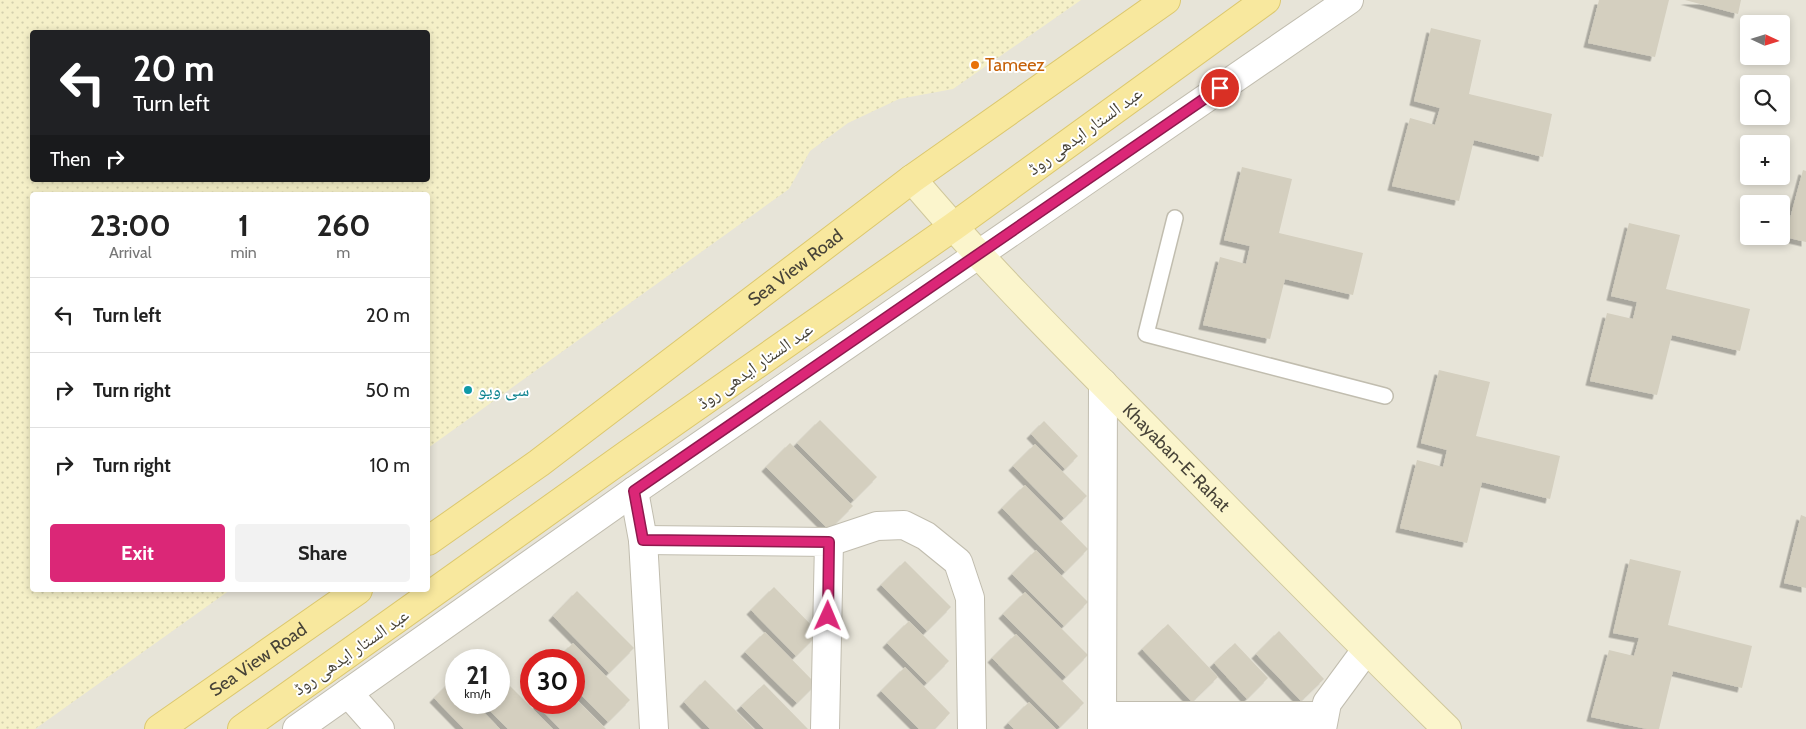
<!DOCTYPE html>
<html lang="en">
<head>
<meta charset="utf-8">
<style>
	:root { --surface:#fff; --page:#f2f2f2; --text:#222; --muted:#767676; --line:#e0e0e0; --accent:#db2777 }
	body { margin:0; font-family:Cabin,"Noto Naskh Arabic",sans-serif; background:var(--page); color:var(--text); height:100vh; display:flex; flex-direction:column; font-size:19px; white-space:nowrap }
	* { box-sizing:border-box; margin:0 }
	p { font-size:16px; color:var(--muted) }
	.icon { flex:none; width:28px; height:28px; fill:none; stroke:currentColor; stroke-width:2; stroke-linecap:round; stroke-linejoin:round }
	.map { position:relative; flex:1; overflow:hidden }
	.drawer { position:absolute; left:30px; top:192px; width:400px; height:400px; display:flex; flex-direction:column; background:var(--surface); border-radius:5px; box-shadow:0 2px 8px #0003 }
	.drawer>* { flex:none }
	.banner { position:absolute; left:30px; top:30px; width:400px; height:152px; border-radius:5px; box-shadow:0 2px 8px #0003; background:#202124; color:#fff; overflow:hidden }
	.needle { width:32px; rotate:94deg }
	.buttons { position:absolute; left:1740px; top:15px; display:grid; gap:10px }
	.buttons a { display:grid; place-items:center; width:50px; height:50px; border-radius:5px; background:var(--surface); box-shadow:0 2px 8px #0003; font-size:25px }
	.speed { position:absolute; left:445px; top:649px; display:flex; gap:10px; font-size:25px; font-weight:700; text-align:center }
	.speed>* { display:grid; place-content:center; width:65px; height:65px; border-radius:50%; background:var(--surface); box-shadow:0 2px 8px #0003; line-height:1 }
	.speed small { font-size:12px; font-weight:400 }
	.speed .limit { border:8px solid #d22; background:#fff; color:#111 }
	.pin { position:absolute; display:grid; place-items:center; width:42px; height:42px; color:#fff; margin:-21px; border:2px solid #fff; border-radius:50%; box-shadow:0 1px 5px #0007 }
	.me { position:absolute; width:55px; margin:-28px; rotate:1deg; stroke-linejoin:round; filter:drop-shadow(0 0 4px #0008) }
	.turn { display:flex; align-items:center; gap:18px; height:105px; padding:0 20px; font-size:22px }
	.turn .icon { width:65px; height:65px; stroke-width:2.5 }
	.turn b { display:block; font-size:35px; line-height:42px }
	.then { display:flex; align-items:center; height:48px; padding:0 20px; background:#0003; gap:10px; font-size:19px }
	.eta { display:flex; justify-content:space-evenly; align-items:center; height:85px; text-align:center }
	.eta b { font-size:30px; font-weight:700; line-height:35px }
	.cta { display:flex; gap:10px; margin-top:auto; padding:10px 20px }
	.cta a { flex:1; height:58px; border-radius:5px; background:var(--accent); color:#fff; font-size:20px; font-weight:700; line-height:58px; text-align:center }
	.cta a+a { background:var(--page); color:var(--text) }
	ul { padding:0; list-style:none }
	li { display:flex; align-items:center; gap:15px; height:75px; padding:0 20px; border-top:1px solid var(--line) }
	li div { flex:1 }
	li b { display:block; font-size:19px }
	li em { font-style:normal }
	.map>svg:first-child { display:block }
</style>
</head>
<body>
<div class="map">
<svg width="1806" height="729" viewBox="0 0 1806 729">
	<defs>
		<pattern id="sand-dots" width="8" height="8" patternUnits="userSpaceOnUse" patternTransform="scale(1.25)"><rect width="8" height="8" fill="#f5f0c8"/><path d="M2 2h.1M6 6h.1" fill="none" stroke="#d3cfad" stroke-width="1.8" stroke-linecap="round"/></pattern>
		<filter id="shadow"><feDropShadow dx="-4.5" dy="4.5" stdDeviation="0" flood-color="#0004"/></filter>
	</defs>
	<rect width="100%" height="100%" fill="#f3f2e9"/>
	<path fill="#e7e4d8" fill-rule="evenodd" d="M0 0H1806V729H0ZM1749 24H1781V56H1749ZM32 32H428V180H32ZM1749 84H1781V116H1749ZM1749 144H1781V176H1749ZM32 195H428V590H32ZM1749 204H1781V236H1749ZM456 660H499V702H456ZM531 660H574V702H531Z"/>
	<path fill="url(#sand-dots)" fill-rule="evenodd" d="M0 0H1081L953 89 899 99 848 123 810 151 789 189 428 448V195H32V590H230L35 729H0ZM32 32H428V180H32Z"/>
	<g fill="#d4cfbf" filter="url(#shadow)">
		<polygon points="1599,0 1669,0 1655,57 1588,43"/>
		<polygon points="1685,0 1741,0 1738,14"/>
		<polygon points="1431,28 1481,40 1469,94 1552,114 1543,157 1474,140 1459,201 1392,186 1410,118 1435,125 1440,108 1414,101"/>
		<polygon points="1242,167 1292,179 1279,233 1363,253 1353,295 1285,279 1270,339 1203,325 1220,257 1246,264 1250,246 1224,240"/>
		<polygon points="1803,170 1806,171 1806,242 1785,237"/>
		<polygon points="1629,223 1680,235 1666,289 1750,309 1740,351 1672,335 1657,395 1590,381 1607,313 1633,319 1637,302 1611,296"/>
		<polygon points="1439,370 1490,382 1476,436 1560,456 1550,499 1482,482 1467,543 1400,528 1417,460 1443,467 1447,450 1421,443"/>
		<polygon points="820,420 877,477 854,500 797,443"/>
		<polygon points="1044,421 1078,456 1065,469 1031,434"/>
		<polygon points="790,443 853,506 829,530 766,467"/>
		<polygon points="1035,444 1087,496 1064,518 1013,466"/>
		<polygon points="1025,485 1088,549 1065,572 1002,508"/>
		<polygon points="1801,515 1806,517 1806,588 1784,583"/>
		<polygon points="1036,550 1088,602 1064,626 1012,574"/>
		<polygon points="1630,559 1681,571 1668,625 1752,646 1742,688 1673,671 1659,729 1647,729 1591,717 1609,650 1634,656 1639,638 1613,633"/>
		<polygon points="905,561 951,607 927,631 881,585"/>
		<polygon points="774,587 819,633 796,656 751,610"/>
		<polygon points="577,591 634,648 609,673 553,616"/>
		<polygon points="1025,592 1088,655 1066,677 1003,614"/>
		<polygon points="909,621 949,661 927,683 887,643"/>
		<polygon points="1168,624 1218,677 1192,702 1142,649"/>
		<polygon points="1279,631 1324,679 1301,701 1256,654"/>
		<polygon points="765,632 816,684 797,703 745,652"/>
		<polygon points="1016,634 1084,703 1060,727 992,658"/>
		<polygon points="573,643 630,700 608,722 574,688 574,660 556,660"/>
		<polygon points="1235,643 1268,678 1247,699 1214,663"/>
		<polygon points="905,667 950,713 935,729 919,729 881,691"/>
		<polygon points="452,680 456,685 456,702 474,702 500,729 464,729 434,698"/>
		<polygon points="705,680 754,729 710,729 684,702"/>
		<polygon points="764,684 808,729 764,729 741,706"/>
		<polygon points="510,686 553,729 508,729 487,708 493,702 499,702 499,697"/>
		<polygon points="574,697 606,729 560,729 537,705 539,702 574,702"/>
		<polygon points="1029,702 1056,729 1014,729 1008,723"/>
	</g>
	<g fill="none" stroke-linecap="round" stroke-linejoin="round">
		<g stroke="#c1bdaf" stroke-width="18">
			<polyline id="lane" points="1175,218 1146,334 1385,396"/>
		</g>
		<g stroke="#c1bdaf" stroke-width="30">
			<g id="street">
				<polyline points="634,491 643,540 654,729"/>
				<polyline points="643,540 829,542 825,729"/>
				<polyline points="829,542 877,526 904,525 926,536 958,562 970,598 972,729"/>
				<polyline points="348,693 380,729"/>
				<polyline points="1102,716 1324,716"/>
				<polyline points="297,729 634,491 1349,0"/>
				<polyline points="1102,729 1103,383"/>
				<polyline points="1322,729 1327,703 1366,650"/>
			</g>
		</g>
		<g stroke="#d0c89c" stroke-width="30">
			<g id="secondary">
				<path id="s1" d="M912 179C987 268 1071 351 1153 434 1251 533 1348 632 1447 729"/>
			</g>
		</g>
		<g stroke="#dcc86e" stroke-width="30">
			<g id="primary">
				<path id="s2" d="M428 541 539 463 912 179 1166 0"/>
				<path id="s3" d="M159 729 358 590"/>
				<polyline points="242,729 628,454 953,227 1266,0"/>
			</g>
		</g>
		<use href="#lane" stroke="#fff" stroke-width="15"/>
		<use href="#street" stroke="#fff" stroke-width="28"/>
		<use href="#secondary" stroke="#fbf5cc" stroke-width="28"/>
		<use href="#primary" stroke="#f8e89e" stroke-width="28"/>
	</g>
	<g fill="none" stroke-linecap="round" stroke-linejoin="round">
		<g stroke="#8e194d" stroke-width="12">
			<polyline id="route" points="828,616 829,542 643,540 634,491 1220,88"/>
		</g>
		<use href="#route" stroke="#db2777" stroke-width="9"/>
	</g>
	<circle fill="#e8710a" stroke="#fff" stroke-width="2" cx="975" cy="65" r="5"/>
	<circle fill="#0f9aa8" stroke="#fff" stroke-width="2" cx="468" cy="390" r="5"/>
	<g text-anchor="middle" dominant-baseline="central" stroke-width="4" stroke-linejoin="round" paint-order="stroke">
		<g font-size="18" fill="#c56008" stroke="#fff" text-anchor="start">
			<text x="985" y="65">Tameez</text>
		</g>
		<g font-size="18" fill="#474338" stroke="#fff">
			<text transform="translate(1085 131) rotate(-36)">عبد الستار ایدھی روڈ</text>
			<text stroke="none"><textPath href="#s2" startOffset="458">Sea View Road</textPath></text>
			<text transform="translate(755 366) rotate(-35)">عبد الستار ایدھی روڈ</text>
			<text stroke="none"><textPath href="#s1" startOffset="384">Khayaban-E-Rahat</textPath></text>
			<text transform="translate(351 652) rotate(-35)">عبد الستار ایدھی روڈ</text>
			<text stroke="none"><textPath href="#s3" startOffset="121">Sea View Road</textPath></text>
		</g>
		<g font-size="18" fill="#0d838f" stroke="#fff" text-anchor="start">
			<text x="478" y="390">سی ویو</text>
		</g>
	</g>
</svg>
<div class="buttons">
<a><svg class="needle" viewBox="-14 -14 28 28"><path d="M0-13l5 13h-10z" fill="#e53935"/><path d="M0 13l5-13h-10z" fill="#767676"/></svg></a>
<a><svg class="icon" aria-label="search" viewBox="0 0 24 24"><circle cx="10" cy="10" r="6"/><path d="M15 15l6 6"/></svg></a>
<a>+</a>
<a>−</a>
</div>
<div class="speed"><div>21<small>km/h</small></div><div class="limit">30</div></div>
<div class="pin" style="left:1220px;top:88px;background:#d93025"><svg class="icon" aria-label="arrive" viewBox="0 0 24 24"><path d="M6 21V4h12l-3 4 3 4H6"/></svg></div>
<svg class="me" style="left:828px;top:616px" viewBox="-20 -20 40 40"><path d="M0-17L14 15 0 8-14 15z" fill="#db2777" stroke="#fff" stroke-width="4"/></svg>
<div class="banner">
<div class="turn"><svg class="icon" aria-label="left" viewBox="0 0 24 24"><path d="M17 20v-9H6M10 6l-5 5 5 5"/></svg><div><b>20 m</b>Turn left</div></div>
<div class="then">Then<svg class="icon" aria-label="right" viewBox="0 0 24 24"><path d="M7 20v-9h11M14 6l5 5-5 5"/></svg></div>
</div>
<section class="drawer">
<div class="eta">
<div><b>23:00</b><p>Arrival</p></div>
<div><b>1</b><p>min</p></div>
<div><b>260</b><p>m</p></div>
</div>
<ul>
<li><svg class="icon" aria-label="left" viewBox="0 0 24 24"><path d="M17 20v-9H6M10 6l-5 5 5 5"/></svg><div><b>Turn left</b></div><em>20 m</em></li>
<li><svg class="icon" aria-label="right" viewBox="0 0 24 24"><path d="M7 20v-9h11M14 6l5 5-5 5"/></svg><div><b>Turn right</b></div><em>50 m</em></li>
<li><svg class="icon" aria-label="right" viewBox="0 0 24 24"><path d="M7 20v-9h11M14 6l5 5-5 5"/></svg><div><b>Turn right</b></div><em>10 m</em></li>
</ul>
<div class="cta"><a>Exit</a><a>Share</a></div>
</section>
</div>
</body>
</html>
